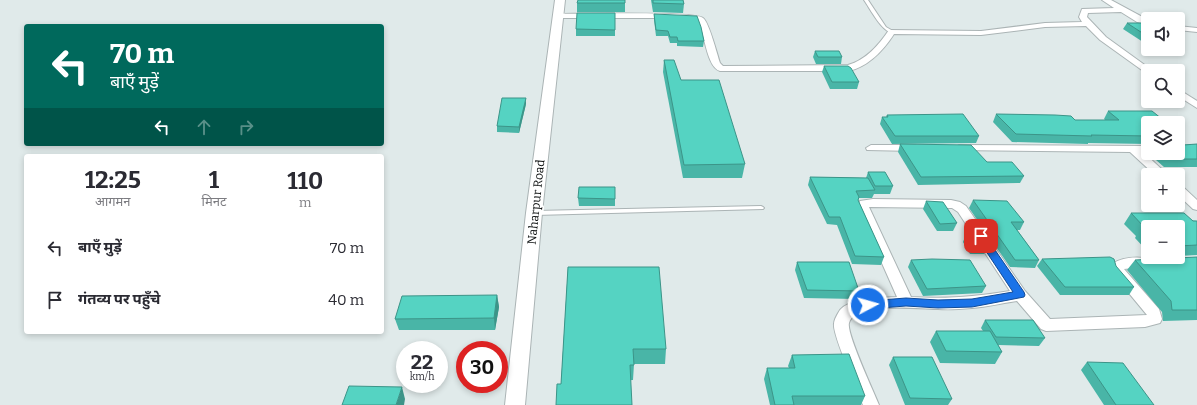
<!DOCTYPE html>
<html lang="hi">
<head>
<meta charset="utf-8">
<style>
	:root { --surface:#fff; --page:#f7f7f7; --text:#2b2b33; --muted:#7c7c81 }
	body { margin:0; font-family:Bitter,"Noto Sans Devanagari",serif; background:var(--page); color:var(--text); height:100vh; display:flex; flex-direction:column; font-size:15px; white-space:nowrap }
	* { box-sizing:border-box; margin:0 }
	p { font-size:13px; color:var(--muted) }
	.icon { flex:none; width:22px; height:22px; fill:none; stroke:currentColor; stroke-width:2; stroke-linecap:round; stroke-linejoin:round }
	.map { position:relative; flex:1; overflow:hidden }
	.panel { position:absolute; left:24px; top:154px; width:360px; height:180px; display:flex; flex-direction:column; background:var(--surface); border-radius:4px; box-shadow:0 2px 6px #0003 }
	.panel>* { flex:none }
	.guide { position:absolute; left:24px; top:24px; width:360px; height:122px; border-radius:4px; box-shadow:0 2px 6px #0003; background:#00695c; color:#fff; overflow:hidden }
	.buttons { position:absolute; left:1141px; top:12px; display:grid; gap:8px }
	.buttons a { display:grid; place-items:center; width:44px; height:44px; border-radius:4px; background:var(--surface); box-shadow:0 2px 6px #0003; font-size:20px }
	.speed { position:absolute; left:396px; top:341px; display:flex; gap:8px; font-size:20px; font-weight:700; text-align:center }
	.speed>* { display:grid; place-content:center; width:52px; height:52px; border-radius:50%; background:var(--surface); box-shadow:0 2px 6px #0003; line-height:1 }
	.speed small { font-size:10px; font-weight:400 }
	.speed .limit { border:6px solid #d22; background:#fff; color:#111 }
	.pin { position:absolute; display:grid; place-items:center; width:34px; height:34px; color:#fff; margin:-17px; border-radius:8px; box-shadow:0 2px 6px #0006 }
	.me { position:absolute; width:44px; margin:-22px; rotate:84deg; stroke-linejoin:round; filter:drop-shadow(0 0 3px #0008) }
	.turn { display:flex; align-items:center; gap:14px; height:84px; padding:0 20px; font-size:18px }
	.turn .icon { width:52px; height:52px; stroke-width:2.5 }
	.turn b { display:block; font-size:28px; line-height:34px }
	.lanes { display:flex; align-items:center; height:38px; padding:0 20px; background:#0003; justify-content:center; gap:20px; direction:ltr }
	.lanes .off { opacity:.35 }
	.eta { display:flex; justify-content:space-evenly; align-items:center; height:68px; text-align:center }
	.eta b { font-size:24px; font-weight:700; line-height:28px }
	ul { padding:0; list-style:none }
	li { display:flex; align-items:center; gap:12px; height:52px; padding:0 20px }
	li div { flex:1 }
	li b { display:block; font-size:15px }
	li em { font-style:normal }
	.map>svg:first-child { display:block }
</style>
</head>
<body>
<div class="map">
<svg width="1197" height="405" viewBox="0 0 1197 405">
	<rect width="100%" height="100%" fill="#e0eaea"/>
	<g fill="none" stroke-linecap="round" stroke-linejoin="round">
		<g stroke="#abb4b5" stroke-width="2">
			<g id="service">
				<path d="M864 0H868L886 27 893 31V33C882 32 871 10 864 0Z"/>
				<polygon points="761,206 763,207 764,208 763,209 535,215 532,213 535,211"/>
			</g>
		</g>
		<g stroke="#abb4b5" stroke-width="2">
			<g id="minor">
				<path d="M1102 0H1111L1148 20V25L1137 22 1121 12 1088 13 1087 17 1106 37 1153 71H1148V73H1146L1100 40 1086 26 1045 27 981 35 894 34C883 51 869 66 849 71H720C706 67 705 31 697 20L675 18H557L553 16 557 14C576 14 695 11 703 18 709 22 717 54 720 63L723 66 848 65C866 60 879 45 889 30L981 31 1045 23 1082 22 1079 17 1082 9 1114 8Z"/>
				<polygon points="1178,26 1197,28 1197,32 1178,30"/>
				<polygon points="1178,89 1197,101 1197,108 1178,96"/>
				<polygon points="871,145 915,145 920,148 915,151 867,150 866,148"/>
				<polygon points="959,145 1148,146 1148,152 1143,152 1168,175 1155,175 1130,152 955,150 954,148"/>
				<polygon points="1178,185 1182,186 1197,200 1197,210 1193,209 1178,195"/>
				<path d="M873 199 951 200 960 202 966 206 1025 291 1050 319 1147 315 1114 275 1110 267C1117 256 1142 256 1153 260L1155 263 1153 266 1124 269 1159 309 1162 319 1160 323 1145 327 1046 331 1041 329 1017 301C1002 303 987 307 972 308 961 309 949 310 938 309 920 309 855 301 849 323 846 333 874 392 879 405H863C858 392 832 334 834 324 834 320 838 313 840 310 850 298 882 298 897 297L857 207 860 201ZM869 207 952 208 958 212 1010 291C974 297 947 299 911 297Z"/>
			</g>
		</g>
		<g stroke="#abb4b5" stroke-width="2">
			<polygon id="tertiary" points="555,0 565,0 542,213 525,405 505,405 526,213"/>
		</g>
		<use href="#service" fill="#fff" fill-rule="evenodd"/>
		<use href="#minor" fill="#fff" fill-rule="evenodd"/>
		<use href="#tertiary" fill="#fff" fill-rule="evenodd"/>
	</g>
	<g fill="#49b5a7">
		<polygon points="651,0 683,0 684,4 683,13 653,12"/>
		<rect x="577" y="3" width="48" height="9"/>
		<polygon points="615,13 615,36 576,36 576,29"/>
		<polygon points="654,14 704,41 703,47 677,46 677,43 670,43 668,36 656,36 654,20"/>
		<polygon points="1127,23 1148,23 1148,42 1143,42 1123,29"/>
		<polygon points="815,51 842,57 841,64 816,64 813,57"/>
		<polygon points="664,60 745,164 742,178 683,178 663,72"/>
		<polygon points="824,66 859,82 857,89 830,89 822,72"/>
		<polygon points="526,104 519,133 497,132 497,126"/>
		<polygon points="1108,111 1148,123 1148,144 1088,143 1088,144 1012,142 993,122 996,114 1075,120 1105,120 1104,119"/>
		<polygon points="887,115 979,136 976,143 892,144 880,124 882,117 886,117"/>
		<polygon points="1182,139 1183,145 1197,144 1197,167 1164,167 1148,153 1178,153"/>
		<polygon points="900,144 987,162 1024,176 1020,183 918,185 898,152"/>
		<polygon points="868,172 893,186 890,194 874,194 872,198 859,198 858,200 884,257 881,265 852,264 837,225 827,224 808,185 810,177 866,178"/>
		<polygon points="615,187 615,206 579,206 578,198"/>
		<polygon points="973,200 1024,222 1020,230 1017,230 1039,260 1035,268 1010,267 969,208"/>
		<polygon points="926,201 957,223 953,231 937,231 923,209"/>
		<polygon points="1131,213 1197,221 1197,255 1178,256 1178,227 1148,227 1148,252 1135,238 1136,236 1124,224"/>
		<polygon points="965,237 986,250 984,254 970,254 963,242"/>
		<polygon points="1197,257 1197,320 1163,321 1162,312 1127,270 1135,260"/>
		<polygon points="1042,259 1134,287 1129,295 1060,295 1037,266"/>
		<polygon points="911,260 986,286 982,293 923,296 908,267"/>
		<polygon points="797,262 859,291 856,299 804,298 795,270"/>
		<polygon points="568,267 666,349 665,364 634,364 633,380 561,384"/>
		<polygon points="497,295 499,307 495,330 399,330 395,319"/>
		<polygon points="985,320 1045,338 1039,346 998,345 1002,352 995,364 940,363 930,342 936,331 983,331 981,328"/>
		<polygon points="792,355 865,396 861,405 770,405 764,379 767,368 789,368 788,366"/>
		<polygon points="893,357 952,399 948,405 905,405 889,365"/>
		<polygon points="1087,362 1154,405 1104,405 1081,370"/>
	</g>
	<g fill="#3c9488">
		<polygon points="526,98 526,104 519,133 519,127"/>
		<polygon points="497,295 499,307 495,330 494,318"/>
		<polygon points="402,387 405,399 404,405 396,405"/>
	</g>
	<g fill="#55d3c2" stroke="#3c9488">
		<polygon points="578,0 625,0 625,3 577,3"/>
		<polygon points="653,0 683,0 684,4 653,3"/>
		<polygon points="577,13 615,13 615,30 576,29"/>
		<polygon points="654,14 697,16 701,27 704,41 678,41 677,37 670,37 668,31 656,30"/>
		<polygon points="1127,23 1148,23 1148,36 1147,36"/>
		<polygon points="815,51 839,51 842,57 818,57"/>
		<polygon points="664,60 674,60 681,80 719,80 745,164 684,165"/>
		<polygon points="824,66 848,66 851,68 859,82 832,82"/>
		<polygon points="502,98 526,98 519,127 497,126"/>
		<polygon points="1108,111 1152,111 1167,123 1148,123 1148,136 1091,135 1092,136 1016,134 996,114 1055,115 1071,116 1075,120 1119,120"/>
		<polygon points="963,114 979,136 895,136 882,117 888,117 887,115"/>
		<polygon points="1178,132 1184,136 1182,138 1183,145 1197,144 1197,159 1170,159 1163,153 1178,153"/>
		<polygon points="900,144 971,145 987,162 1012,162 1024,176 921,177"/>
		<polygon points="868,172 885,172 893,186 875,186"/>
		<polygon points="810,177 868,178 875,190 856,191 859,197 858,200 884,257 855,256 840,217 829,217"/>
		<polygon points="579,187 615,187 615,199 578,198"/>
		<polygon points="973,200 1007,201 1024,222 1011,222 1039,260 1015,260"/>
		<polygon points="926,201 943,202 957,223 940,224"/>
		<polygon points="1131,213 1184,213 1193,221 1197,221 1197,245 1178,246 1178,227 1148,227 1148,234 1142,228 1145,228"/>
		<polygon points="965,237 978,238 986,250 972,250"/>
		<polygon points="1110,257 1114,259 1116,266 1134,287 1065,287 1042,259"/>
		<polygon points="1197,257 1197,310 1172,310 1171,301 1135,260"/>
		<polygon points="932,259 970,260 986,286 927,289 911,260"/>
		<polygon points="797,262 849,262 859,291 807,290"/>
		<polygon points="568,267 659,267 666,349 633,349 634,365 630,365 632,405 556,405 557,384 561,384"/>
		<polygon points="497,295 494,318 395,319 402,296"/>
		<polygon points="985,320 1033,320 1045,338 996,337"/>
		<polygon points="936,331 990,331 1002,352 946,351"/>
		<polygon points="849,354 865,396 792,396 794,405 775,405 767,368 795,368 792,355"/>
		<polygon points="893,357 932,357 952,399 910,398"/>
		<polygon points="1087,362 1123,363 1154,405 1116,405"/>
		<polygon points="349,386 402,387 396,405 342,405"/>
	</g>
	<polygon fill="#1a73e8" stroke="#114b97" points="981,233 984,234 1024,292 1025,295 1024,297 972,307 938,308 906,306 868,309 864,308 862,305 864,302 868,301 906,298 938,300 972,299 1013,292 976,236"/>
	<g text-anchor="middle" dominant-baseline="central" stroke-width="3.5" stroke-linejoin="round" paint-order="stroke">
		<g font-size="12" fill="#0d1010" stroke="#fff">
			<text transform="translate(536 202) rotate(-84)">Naharpur Road</text>
		</g>
	</g>
</svg>
<div class="buttons">
<a><svg class="icon" aria-label="sound" viewBox="0 0 24 24"><path d="M4 9h4l5-4v14l-5-4H4zM17 9q2 3 0 6"/></svg></a>
<a><svg class="icon" aria-label="search" viewBox="0 0 24 24"><circle cx="10" cy="10" r="6"/><path d="M15 15l6 6"/></svg></a>
<a><svg class="icon" aria-label="layers" viewBox="0 0 24 24"><path d="M12 4l9 5-9 5-9-5zM3 14l9 5 9-5"/></svg></a>
<a>+</a>
<a>−</a>
</div>
<div class="speed"><div>22<small>km/h</small></div><div class="limit">30</div></div>
<div class="pin" style="left:981px;top:236px;background:#d93025"><svg class="icon" aria-label="arrive" viewBox="0 0 24 24"><path d="M6 21V4h12l-3 4 3 4H6"/></svg></div>
<svg class="me" style="left:868px;top:305px" viewBox="-20 -20 40 40"><circle r="17" fill="#1a73e8" stroke="#fff" stroke-width="3"/><path d="M0-11L8 9 0 5-8 9z" fill="#fff"/></svg>
<div class="guide">
<div class="turn"><svg class="icon" aria-label="left" viewBox="0 0 24 24"><path d="M17 20v-9H6M10 6l-5 5 5 5"/></svg><div><b>70 m</b>बाएँ मुड़ें</div></div>
<div class="lanes"><svg class="icon" aria-label="left" viewBox="0 0 24 24"><path d="M17 20v-9H6M10 6l-5 5 5 5"/></svg><svg class="icon off" aria-label="ahead" viewBox="0 0 24 24"><path d="M12 20V5M6 11l6-6 6 6"/></svg><svg class="icon off" aria-label="right" viewBox="0 0 24 24"><path d="M7 20v-9h11M14 6l5 5-5 5"/></svg></div>
</div>
<section class="panel">
<div class="eta">
<div><b>12:25</b><p>आगमन</p></div>
<div><b>1</b><p>मिनट</p></div>
<div><b>110</b><p>m</p></div>
</div>
<ul>
<li><svg class="icon" aria-label="left" viewBox="0 0 24 24"><path d="M17 20v-9H6M10 6l-5 5 5 5"/></svg><div><b>बाएँ मुड़ें</b></div><em>70 m</em></li>
<li><svg class="icon" aria-label="arrive" viewBox="0 0 24 24"><path d="M6 21V4h12l-3 4 3 4H6"/></svg><div><b>गंतव्य पर पहुँचे</b></div><em>40 m</em></li>
</ul>
</section>
</div>
</body>
</html>
